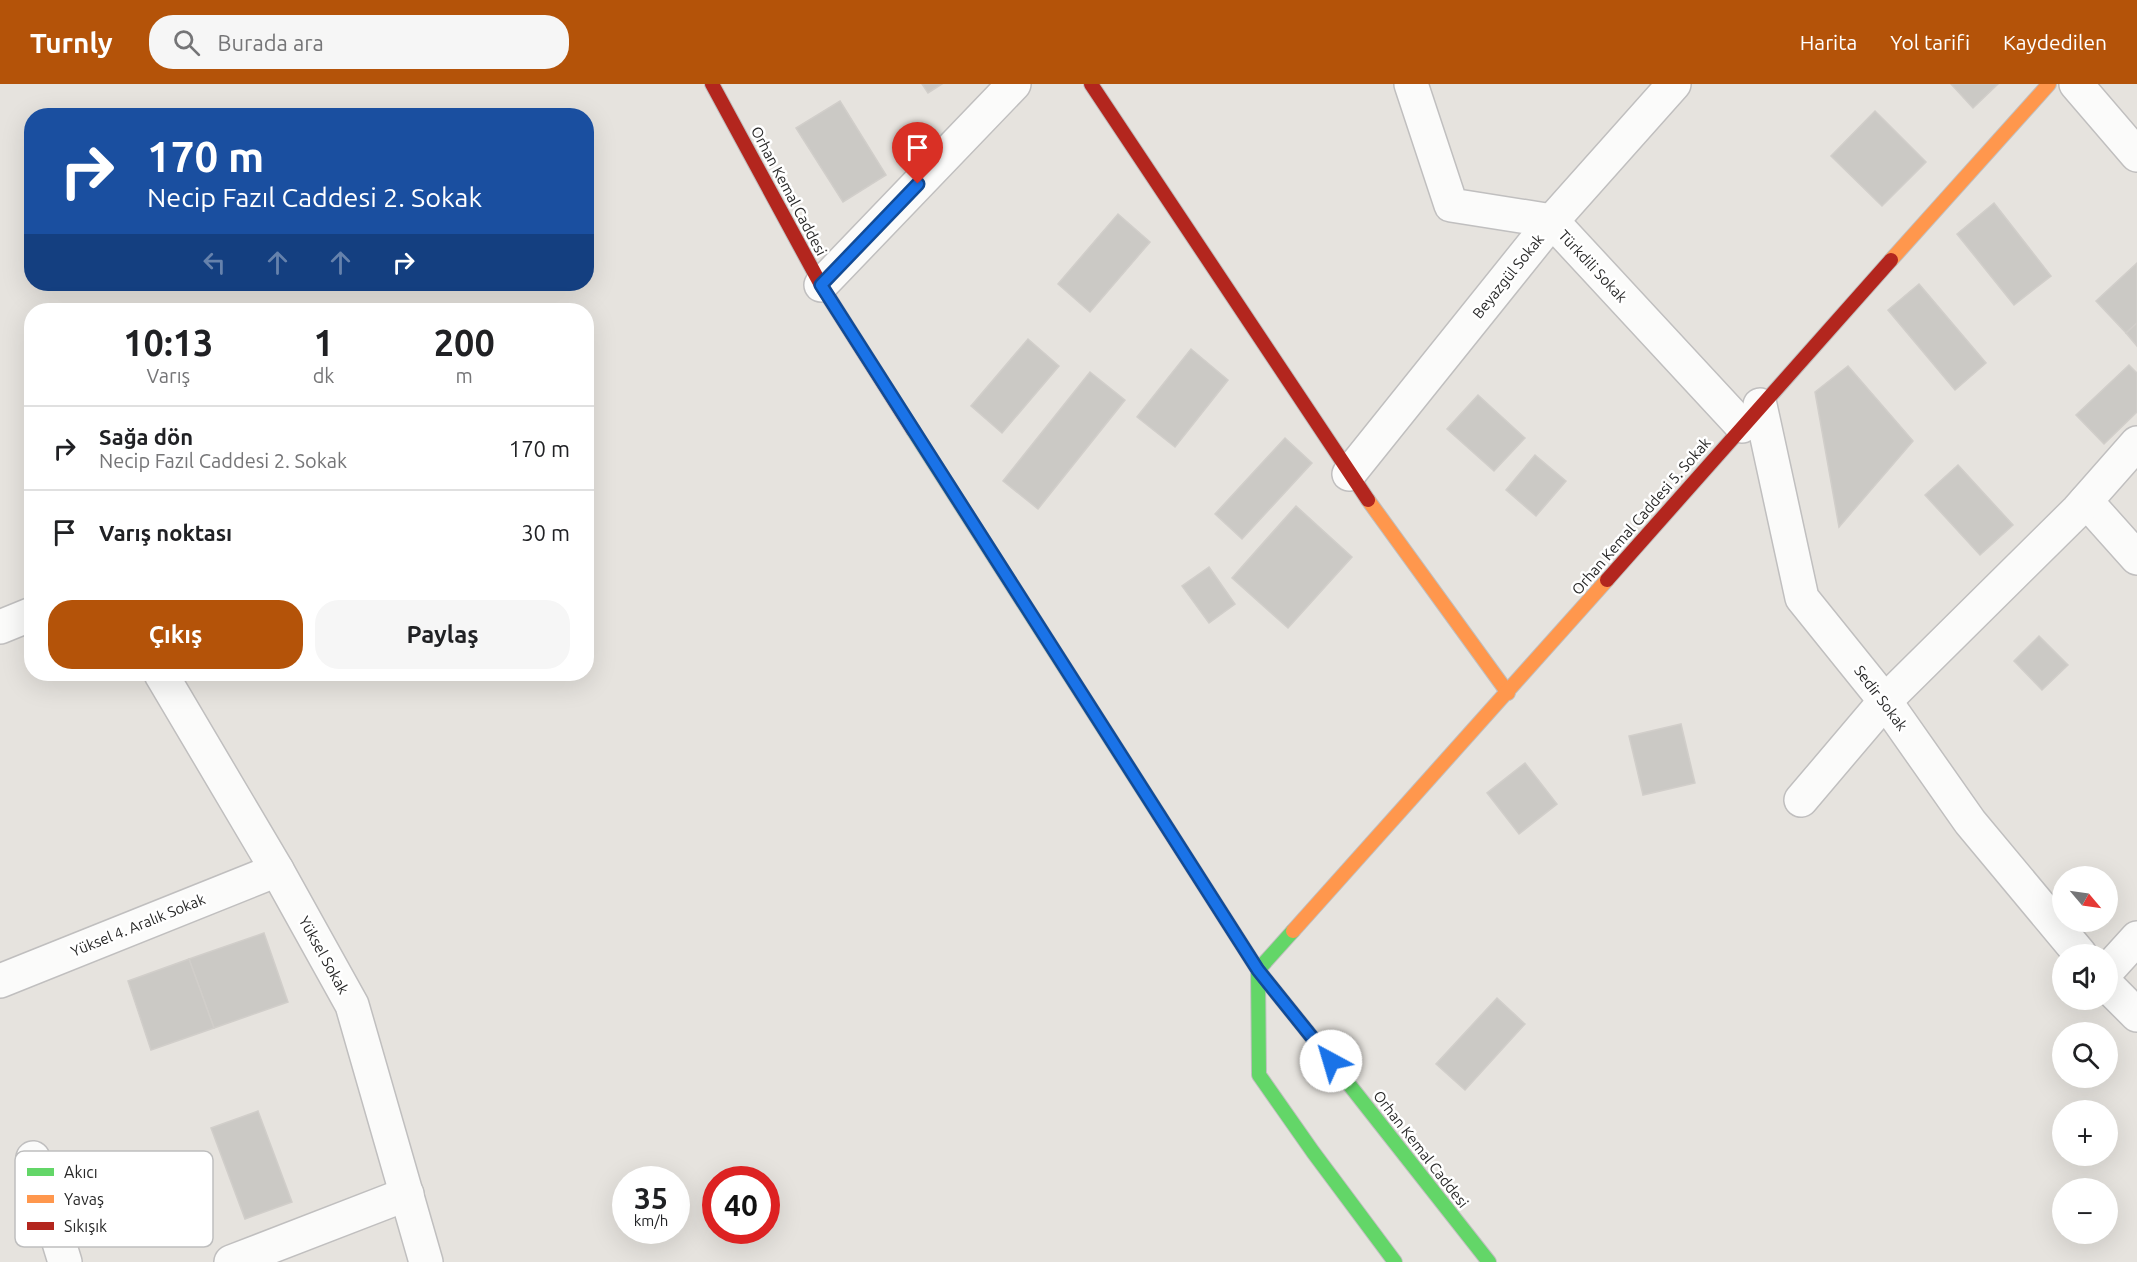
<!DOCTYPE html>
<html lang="tr">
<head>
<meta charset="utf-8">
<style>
	:root { --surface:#fff; --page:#f6f6f6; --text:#202124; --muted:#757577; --line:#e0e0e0; --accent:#b45309 }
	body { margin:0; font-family:Ubuntu,sans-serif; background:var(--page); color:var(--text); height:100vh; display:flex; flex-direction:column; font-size:22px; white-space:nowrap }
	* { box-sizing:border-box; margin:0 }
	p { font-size:20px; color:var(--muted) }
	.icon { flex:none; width:33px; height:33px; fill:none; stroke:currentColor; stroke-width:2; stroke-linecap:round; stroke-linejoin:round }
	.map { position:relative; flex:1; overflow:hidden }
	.drawer { position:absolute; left:24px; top:219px; width:570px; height:378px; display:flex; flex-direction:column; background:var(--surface); border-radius:24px; box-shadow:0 6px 24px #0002 }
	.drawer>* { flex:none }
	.hud { position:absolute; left:24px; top:24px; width:570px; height:183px; border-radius:24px; box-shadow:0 6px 24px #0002; background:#1a4fa0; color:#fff; overflow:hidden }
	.needle { width:39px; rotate:119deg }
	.tools { position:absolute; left:2052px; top:782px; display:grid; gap:12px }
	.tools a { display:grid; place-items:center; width:66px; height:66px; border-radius:50%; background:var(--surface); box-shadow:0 6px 24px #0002; font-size:30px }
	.speed { position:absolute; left:612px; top:1082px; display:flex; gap:12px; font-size:30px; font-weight:700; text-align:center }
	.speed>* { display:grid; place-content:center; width:78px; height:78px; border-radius:50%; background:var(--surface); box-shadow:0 6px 24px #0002; line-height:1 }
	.speed small { font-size:15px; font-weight:400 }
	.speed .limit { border:9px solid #d22; background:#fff; color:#111 }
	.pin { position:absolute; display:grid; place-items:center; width:51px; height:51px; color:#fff; margin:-62px -26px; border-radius:50% 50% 50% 0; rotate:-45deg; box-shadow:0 0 6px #0007 }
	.pin .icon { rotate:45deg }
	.me { position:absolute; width:66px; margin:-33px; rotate:321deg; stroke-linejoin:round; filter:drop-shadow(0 0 4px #0008) }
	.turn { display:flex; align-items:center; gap:21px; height:126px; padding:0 24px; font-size:27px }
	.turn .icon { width:78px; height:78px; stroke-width:2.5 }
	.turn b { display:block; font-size:42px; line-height:51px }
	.lanes { display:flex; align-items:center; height:57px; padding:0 24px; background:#0003; justify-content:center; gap:30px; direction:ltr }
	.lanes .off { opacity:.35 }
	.eta { display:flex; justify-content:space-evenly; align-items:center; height:102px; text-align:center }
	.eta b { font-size:36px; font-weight:700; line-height:42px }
	.cta { display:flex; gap:12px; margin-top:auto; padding:12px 24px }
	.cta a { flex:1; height:69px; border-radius:24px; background:var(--accent); color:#fff; font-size:24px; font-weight:700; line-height:69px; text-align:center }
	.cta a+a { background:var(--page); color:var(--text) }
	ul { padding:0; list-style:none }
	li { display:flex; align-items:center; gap:18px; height:84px; padding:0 24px; border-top:2px solid var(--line) }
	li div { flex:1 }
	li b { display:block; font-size:22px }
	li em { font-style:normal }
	header { display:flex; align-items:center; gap:36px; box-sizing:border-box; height:84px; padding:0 30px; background:var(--accent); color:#fff }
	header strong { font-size:28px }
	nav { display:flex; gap:33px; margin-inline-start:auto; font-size:21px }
	.search { width:420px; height:54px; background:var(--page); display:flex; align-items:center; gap:15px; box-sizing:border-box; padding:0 21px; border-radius:24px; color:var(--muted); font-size:22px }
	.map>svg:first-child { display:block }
</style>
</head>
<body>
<header>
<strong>Turnly</strong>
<div class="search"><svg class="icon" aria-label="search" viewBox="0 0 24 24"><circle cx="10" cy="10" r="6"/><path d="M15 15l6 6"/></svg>Burada ara</div>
<nav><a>Harita</a><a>Yol tarifi</a><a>Kaydedilen</a></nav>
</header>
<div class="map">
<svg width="2137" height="1178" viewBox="0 0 2137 1178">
	<rect width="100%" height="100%" fill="#e6e3de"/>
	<g fill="#cbc9c5" stroke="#d1ceca" stroke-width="1.5">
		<polygon points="922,0 942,0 928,9"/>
		<polygon points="1951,0 1998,0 1973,24"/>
		<polygon points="840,17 886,91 843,118 796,44"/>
		<polygon points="1875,27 1926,78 1882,122 1831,72"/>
		<polygon points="1994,119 2051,192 2014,221 1957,150"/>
		<polygon points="1118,130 1150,158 1090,228 1058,200"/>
		<polygon points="2137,179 2137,239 2126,249 2096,217"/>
		<polygon points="1919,200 1986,279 1955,306 1888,226"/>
		<polygon points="2137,239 2137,262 2126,249"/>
		<polygon points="1028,255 1059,282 1002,349 971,322"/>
		<polygon points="1191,265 1228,296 1175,363 1137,333"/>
		<polygon points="2129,281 2137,289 2137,328 2104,360 2076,331"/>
		<polygon points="1848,282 1913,357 1839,443 1815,308"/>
		<polygon points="1090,288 1125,316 1038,425 1003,397"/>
		<polygon points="1478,311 1525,354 1494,387 1447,345"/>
		<polygon points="1285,354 1312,379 1242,455 1215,430"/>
		<polygon points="1535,371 1566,397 1536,432 1506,406"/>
		<polygon points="1958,381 2013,441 1980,471 1925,411"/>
		<polygon points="1296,422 1352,473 1288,544 1232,494"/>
		<polygon points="1209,483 1235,520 1209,539 1182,502"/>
		<polygon points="2039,552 2068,581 2042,606 2014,577"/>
		<polygon points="1681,640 1695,699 1643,711 1629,652"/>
		<polygon points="1525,679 1557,720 1519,750 1487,709"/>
		<polygon points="264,849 288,918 214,944 189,875"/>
		<polygon points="189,875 214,944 151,966 128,897"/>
		<polygon points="1497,914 1525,940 1465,1006 1436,980"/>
		<polygon points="258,1027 292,1118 245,1135 211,1044"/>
	</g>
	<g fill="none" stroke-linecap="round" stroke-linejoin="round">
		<g stroke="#c0bfbf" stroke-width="36">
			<g id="street">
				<polyline points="1411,0 1451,121 1552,137 1742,342"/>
				<polyline points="2076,0 2137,71"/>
				<polyline points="821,201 1014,0"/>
				<polyline points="1760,321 1802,514 1885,617 1970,738 2080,870"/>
				<polyline points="1349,390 1552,137 1674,0"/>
				<polyline points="2086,417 2137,474"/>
				<polyline points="0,543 32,530"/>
				<polyline points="161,590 277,786 352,921 426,1178"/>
				<polyline points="1801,716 1885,617 2078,426 2137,359"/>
				<polyline points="2108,886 2137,854"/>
				<polyline points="0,897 277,786"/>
				<polyline points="2108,902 2137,931"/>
				<polyline points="33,1074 65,1178"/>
				<polyline points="231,1178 407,1110"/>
			</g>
		</g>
		<g stroke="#c0bfbf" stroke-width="16">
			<g id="fast">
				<polyline points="913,346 1159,731"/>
				<polyline points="1293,847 1258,886 1259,991 1313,1068 1395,1178"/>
				<polyline points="1307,947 1489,1178"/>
			</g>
		</g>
		<g stroke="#c0bfbf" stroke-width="16">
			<g id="slow">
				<polyline points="1891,176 2049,0"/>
				<polyline points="1368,416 1508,609"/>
				<polyline points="1293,847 1607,496"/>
			</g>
		</g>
		<g stroke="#c0bfbf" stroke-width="16">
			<g id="jam">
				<polyline points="712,0 821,201 913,346"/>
				<polyline points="1091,0 1368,416"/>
				<polyline points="1607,496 1891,176"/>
				<polyline points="1159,731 1258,886 1307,947"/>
			</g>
		</g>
		<use href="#street" stroke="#fbfbfa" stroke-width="33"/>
		<use href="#fast" stroke="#63d668" stroke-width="14"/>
		<use href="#slow" stroke="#ff974d" stroke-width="14"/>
		<use href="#jam" stroke="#b3261e" stroke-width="14"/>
	</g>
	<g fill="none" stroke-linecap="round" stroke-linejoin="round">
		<g stroke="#114b97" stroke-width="15">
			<polyline id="route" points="918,100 821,201 1258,886 1331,977"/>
		</g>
		<use href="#route" stroke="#1a73e8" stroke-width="10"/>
	</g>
	<g text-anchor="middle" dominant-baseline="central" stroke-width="5" stroke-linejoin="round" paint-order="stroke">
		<g font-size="15" fill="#282828" stroke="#fff">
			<text transform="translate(789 107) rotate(62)">Orhan Kemal Caddesi</text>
			<text transform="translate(1593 182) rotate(47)">Türkdili Sokak</text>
			<text transform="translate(1508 192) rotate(-51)">Beyazgül Sokak</text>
			<text transform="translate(1641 432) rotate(-49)">Orhan Kemal Caddesi 5. Sokak</text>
			<text transform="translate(1881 614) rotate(53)">Sedir Sokak</text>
			<text transform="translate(138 841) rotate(-22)">Yüksel 4. Aralık Sokak</text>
			<text transform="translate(324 871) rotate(61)">Yüksel Sokak</text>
			<text transform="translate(1421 1065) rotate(52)">Orhan Kemal Caddesi</text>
		</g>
	</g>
	<rect x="15" y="1067" width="198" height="96" rx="9" fill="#fff" stroke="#bebebe" stroke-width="1.5"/>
	<rect x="27" y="1084" width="27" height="8" fill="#63d668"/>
	<rect x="27" y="1111" width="27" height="8" fill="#ff974d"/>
	<rect x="27" y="1138" width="27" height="8" fill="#b3261e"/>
	<g font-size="16" fill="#282828">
		<text x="64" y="1094">Akıcı</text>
		<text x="64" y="1121">Yavaş</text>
		<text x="64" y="1148">Sıkışık</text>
	</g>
</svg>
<div class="tools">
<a><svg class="needle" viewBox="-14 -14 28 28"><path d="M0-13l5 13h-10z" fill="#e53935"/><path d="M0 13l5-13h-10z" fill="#757577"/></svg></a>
<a><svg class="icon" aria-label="sound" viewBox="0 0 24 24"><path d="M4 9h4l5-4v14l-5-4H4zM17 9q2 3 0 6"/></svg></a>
<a><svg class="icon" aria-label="search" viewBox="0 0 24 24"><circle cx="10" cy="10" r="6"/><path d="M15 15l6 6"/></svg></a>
<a>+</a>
<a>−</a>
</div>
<div class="speed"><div>35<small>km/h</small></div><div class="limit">40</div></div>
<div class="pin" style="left:918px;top:100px;background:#d93025"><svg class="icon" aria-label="arrive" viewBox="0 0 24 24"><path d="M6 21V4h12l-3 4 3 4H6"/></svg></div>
<svg class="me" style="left:1331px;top:977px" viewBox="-20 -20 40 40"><circle r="19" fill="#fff"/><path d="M0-13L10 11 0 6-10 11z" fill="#1a73e8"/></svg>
<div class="hud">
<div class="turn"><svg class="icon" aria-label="right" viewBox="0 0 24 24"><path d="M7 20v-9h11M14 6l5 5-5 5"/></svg><div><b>170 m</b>Necip Fazıl Caddesi 2. Sokak</div></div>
<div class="lanes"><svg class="icon off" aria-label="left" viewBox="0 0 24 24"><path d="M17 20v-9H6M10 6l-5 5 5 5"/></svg><svg class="icon off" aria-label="ahead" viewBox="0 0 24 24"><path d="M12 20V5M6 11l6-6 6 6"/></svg><svg class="icon off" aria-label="ahead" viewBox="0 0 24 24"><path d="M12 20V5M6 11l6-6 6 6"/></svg><svg class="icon" aria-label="right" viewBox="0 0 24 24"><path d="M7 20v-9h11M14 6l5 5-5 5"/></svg></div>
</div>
<section class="drawer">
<div class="eta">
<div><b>10:13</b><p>Varış</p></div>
<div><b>1</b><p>dk</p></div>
<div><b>200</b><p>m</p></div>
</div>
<ul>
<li><svg class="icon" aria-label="right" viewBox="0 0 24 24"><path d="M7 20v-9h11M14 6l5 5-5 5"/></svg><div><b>Sağa dön</b><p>Necip Fazıl Caddesi 2. Sokak</p></div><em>170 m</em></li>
<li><svg class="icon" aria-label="arrive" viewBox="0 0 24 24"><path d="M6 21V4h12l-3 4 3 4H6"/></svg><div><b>Varış noktası</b></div><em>30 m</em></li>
</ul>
<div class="cta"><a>Çıkış</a><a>Paylaş</a></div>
</section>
</div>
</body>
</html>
